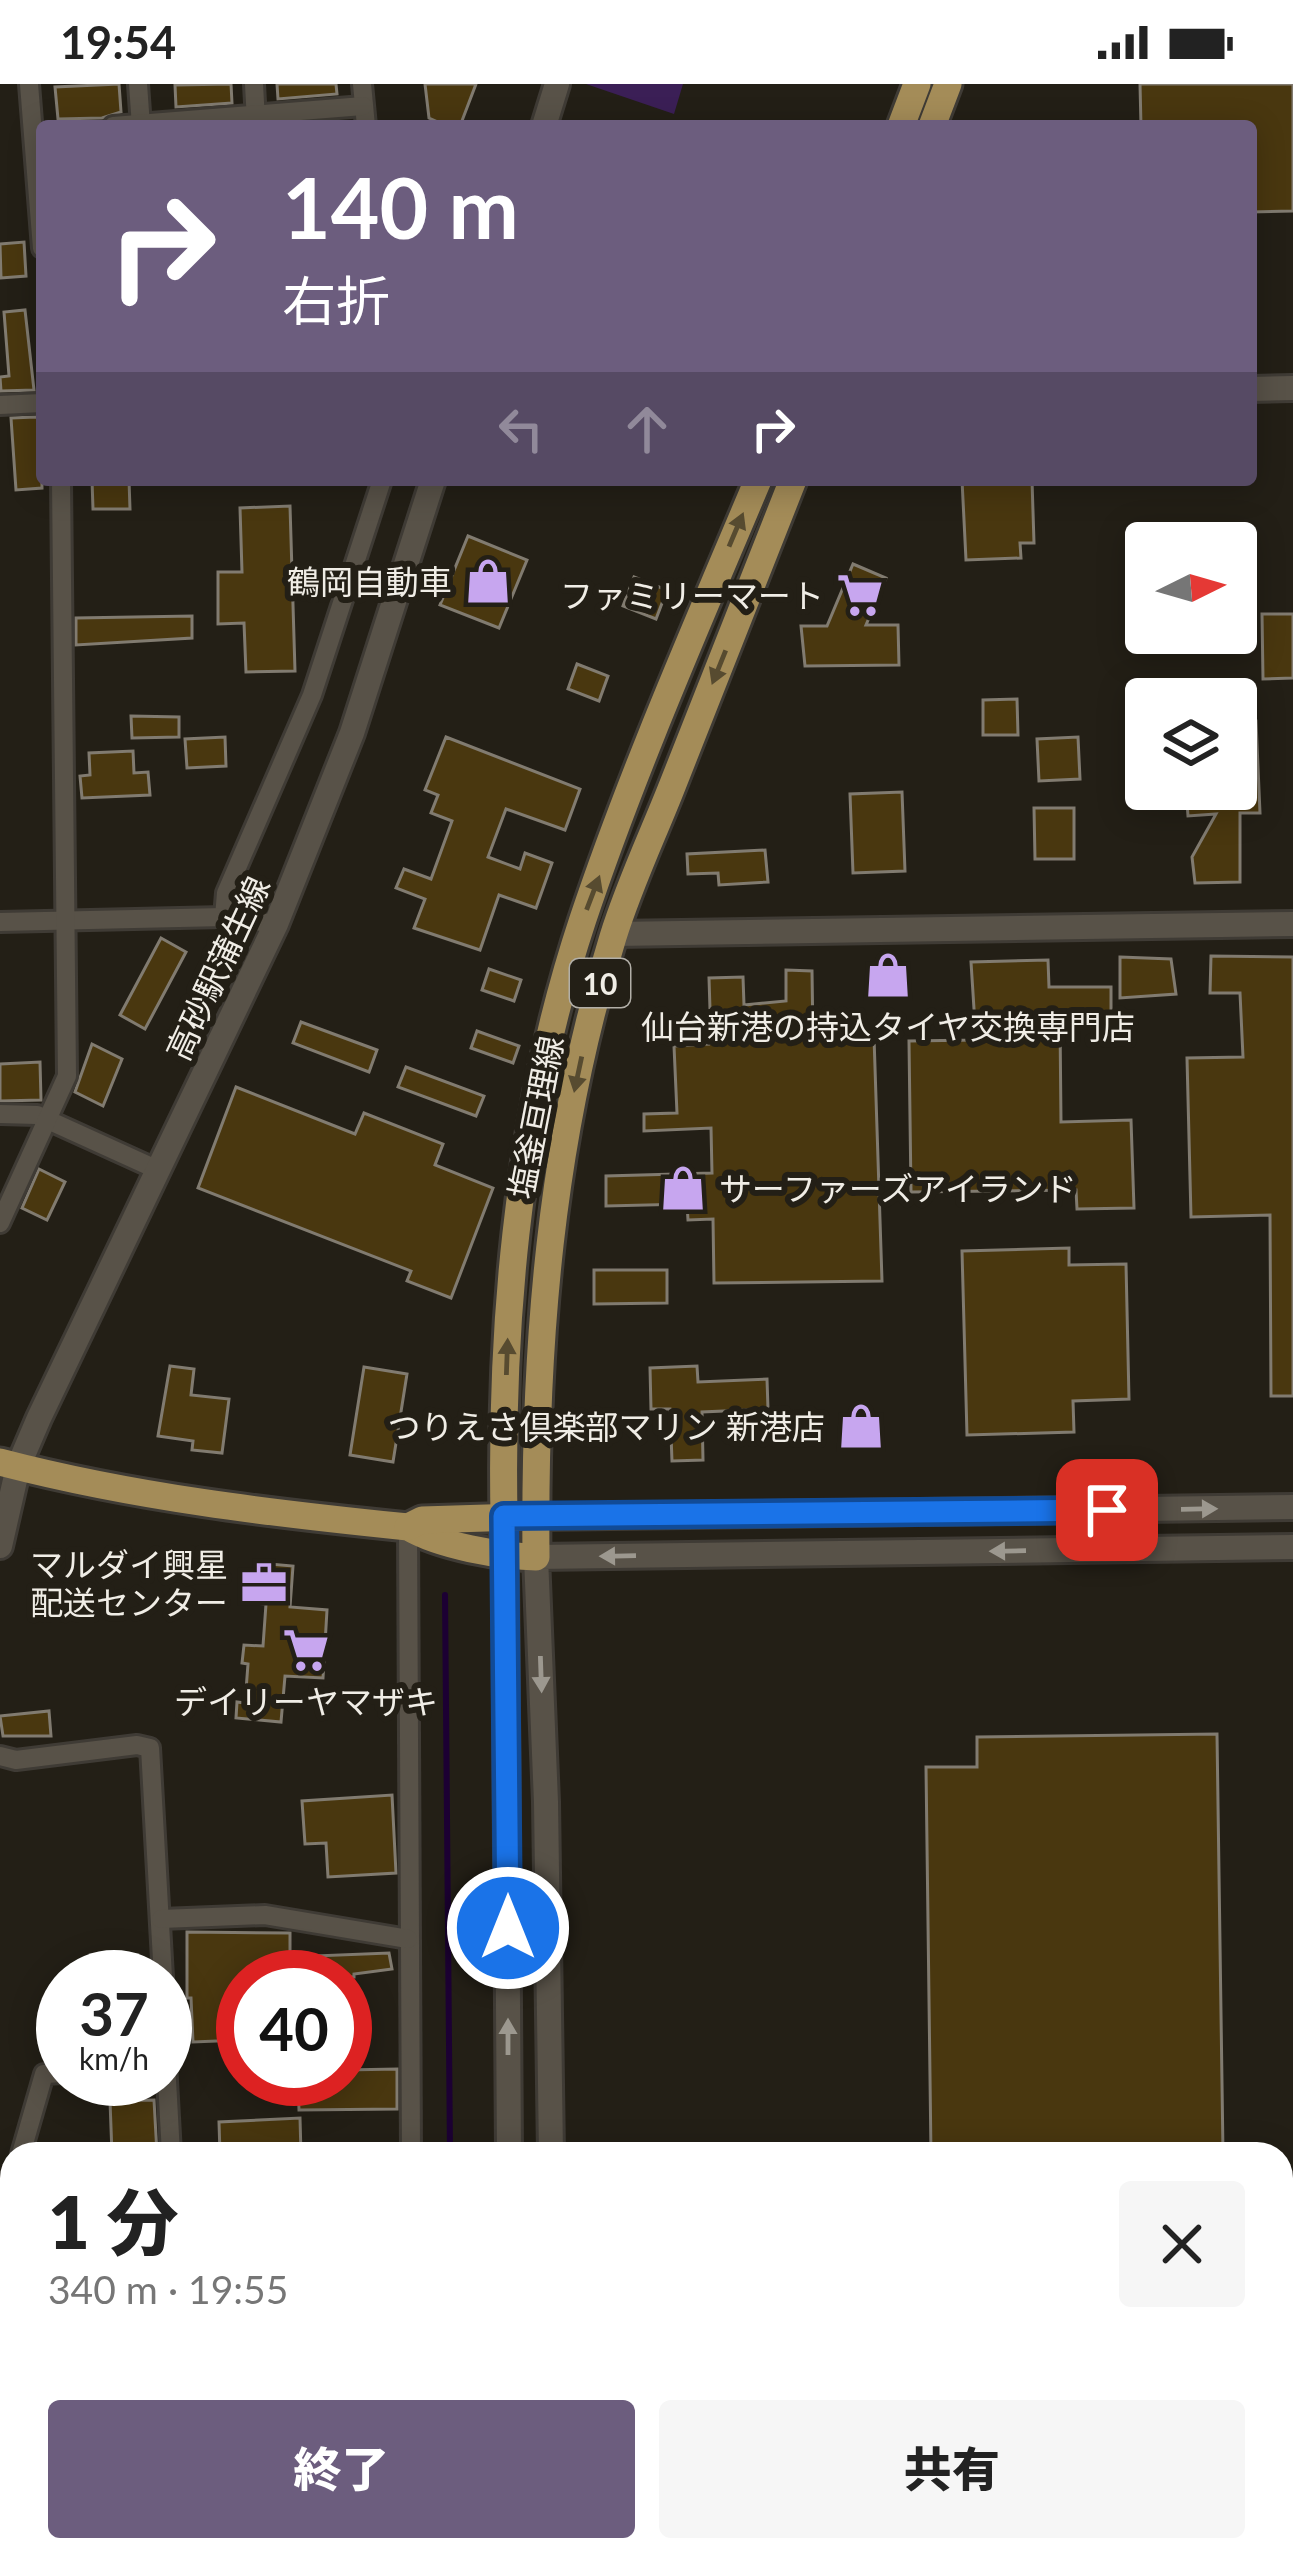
<!DOCTYPE html>
<html lang="ja">
<head>
<meta charset="utf-8">
<style>
	:root { --surface:#fff; --page:#f6f6f6; --text:#222; --muted:#767676; --accent:#6c5d7e }
	body { margin:0; font-family:Lato,"Noto Sans JP",sans-serif; background:var(--page); color:var(--text); height:100vh; display:flex; flex-direction:column; font-size:45px; white-space:nowrap }
	* { box-sizing:border-box; margin:0 }
	p { font-size:39px; color:var(--muted) }
	.icon { flex:none; width:66px; height:66px; fill:none; stroke:currentColor; stroke-width:2; stroke-linecap:round; stroke-linejoin:round }
	.map { position:relative; flex:1; overflow:hidden }
	.drawer { position:absolute; left:0px; top:2058px; width:1293px; height:420px; display:flex; flex-direction:column; background:var(--surface); border-radius:36px 36px 0 0; box-shadow:0 6px 30px #0003 }
	.drawer>* { flex:none }
	.top-card { position:absolute; left:36px; top:36px; width:1221px; height:366px; border-radius:12px; box-shadow:0 6px 30px #0003; background:#6c5d7e; color:#fff; overflow:hidden }
	.needle { width:78px; rotate:85deg }
	.controls { position:absolute; left:1125px; top:438px; display:grid; gap:24px }
	.controls a { display:grid; place-items:center; width:132px; height:132px; border-radius:12px; background:var(--surface); box-shadow:0 6px 30px #0003; font-size:60px }
	.speed { position:absolute; left:36px; top:1866px; display:flex; gap:24px; font-size:60px; font-weight:700; text-align:center }
	.speed>* { display:grid; place-content:center; width:156px; height:156px; border-radius:50%; background:var(--surface); box-shadow:0 6px 30px #0003; line-height:1 }
	.speed small { font-size:30px; font-weight:400 }
	.speed .limit { border:18px solid #d22; background:#fff; color:#111 }
	.pin { position:absolute; display:grid; place-items:center; width:102px; height:102px; color:#fff; margin:-51px; border-radius:24px; box-shadow:0 6px 18px #0006 }
	.me { position:absolute; width:132px; margin:-66px; rotate:0deg; stroke-linejoin:round; filter:drop-shadow(0 0 9px #0008) }
	.turn { display:flex; align-items:center; gap:42px; height:252px; padding:0 48px; font-size:54px }
	.turn .icon { width:156px; height:156px; stroke-width:2.5 }
	.turn b { display:block; font-size:84px; line-height:102px }
	.lanes { display:flex; align-items:center; height:114px; padding:0 48px; background:#0003; justify-content:center; gap:60px; direction:ltr }
	.lanes .off { opacity:.35 }
	.round { display:grid; place-items:center; flex:none; width:126px; height:126px; border-radius:12px; background:var(--page) }
	.summary { display:flex; align-items:center; justify-content:space-between; height:204px; padding:0 48px }
	h1 { font-size:72px; font-weight:800; line-height:90px }
	.action { display:flex; gap:24px; margin-top:auto; padding:24px 48px }
	.action a { flex:1; height:138px; border-radius:12px; background:var(--accent); color:#fff; font-size:48px; font-weight:800; line-height:138px; text-align:center }
	.action a+a { background:var(--page); color:var(--text) }
	.status { display:flex; justify-content:space-between; align-items:center; height:84px; padding:0 60px; background:var(--surface); direction:ltr }
	.status svg { height:33px; fill:currentColor }
	.map>svg:first-child { display:block }
</style>
</head>
<body>
<div class="status"><b>19:54</b><svg viewBox="0 0 49 12"><path d="M0 12V9h3v3zM5 12V6h3v6zM10 12V3h3v9zM15 12V0h3v12zM26 1h20v11H26zM47 4h2v5h-2z"/></svg></div>
<div class="map">
<svg width="1293" height="2478" viewBox="0 0 1293 2478">
	<rect width="100%" height="100%" fill="#231f16"/>
	<polygon fill="#3b1f56" points="586,0 683,0 674,30"/>
	<g fill="none" stroke-linecap="round" stroke-linejoin="round">
		<g stroke="#1c0033" stroke-width="6">
			<polyline points="445,1511 450,2070"/>
			<polyline points="454,2466 454,2478"/>
		</g>
	</g>
	<g fill="#49370f" stroke="#817b70" stroke-width="3">
		<polygon points="119,0 121,28 102,34 58,35 55,3"/>
		<polygon points="231,0 232,19 176,23 175,1"/>
		<polygon points="277,0 336,0 337,10 278,15"/>
		<polygon points="425,0 476,0 460,42 447,42 429,34"/>
		<polygon points="1140,0 1293,0 1293,127 1251,128 1251,42 1141,42"/>
		<polygon points="24,158 26,192 1,194 0,160"/>
		<polygon points="25,226 34,306 1,307 0,293 9,292 4,228"/>
		<polygon points="36,333 41,334 42,404 16,406 11,334"/>
		<polygon points="92,396 129,396 130,425 93,425"/>
		<polygon points="962,396 1032,396 1034,459 1020,459 1021,474 966,476"/>
		<polygon points="290,422 295,587 246,588 244,539 218,540 218,488 242,488 240,424"/>
		<polygon points="468,452 527,476 499,544 440,521"/>
		<polygon points="853,480 886,494 866,541 898,541 899,581 805,582 801,542 827,542"/>
		<polygon points="634,493 667,506 656,535 623,522"/>
		<polygon points="1262,530 1293,530 1293,594 1263,595"/>
		<polygon points="192,532 192,554 76,561 76,534"/>
		<polygon points="577,580 608,592 599,617 568,605"/>
		<polygon points="1017,615 1018,651 983,651 983,616"/>
		<polygon points="131,632 179,633 179,653 132,654"/>
		<polygon points="1256,637 1260,729 1240,729 1240,798 1195,799 1192,773 1216,730 1188,732 1186,705 1236,705 1236,638"/>
		<polygon points="225,653 226,682 187,684 185,655"/>
		<polygon points="446,653 580,705 565,746 506,725 488,773 520,785 525,769 552,779 536,824 499,811 480,866 414,844 425,815 396,804 404,785 431,795 452,737 431,729 438,711 425,706"/>
		<polygon points="1078,653 1080,695 1039,697 1037,655"/>
		<polygon points="133,667 134,689 148,688 150,711 82,714 80,692 90,691 89,669"/>
		<polygon points="902,708 905,787 853,789 850,710"/>
		<polygon points="1034,724 1074,724 1074,775 1035,775"/>
		<polygon points="765,766 768,798 719,801 718,789 688,790 687,770"/>
		<polygon points="161,854 186,868 145,945 120,931"/>
		<polygon points="1211,872 1293,873 1293,1312 1271,1312 1270,1131 1191,1133 1187,974 1243,973 1240,909 1210,909"/>
		<polygon points="1120,873 1171,875 1176,910 1120,914"/>
		<polygon points="1048,876 1049,903 1111,903 1111,938 1060,938 1061,1038 1131,1036 1134,1124 1077,1125 1076,1106 911,1108 909,957 976,956 971,878"/>
		<polygon points="489,885 521,896 514,917 482,906"/>
		<polygon points="786,886 812,887 813,954 874,953 882,1197 714,1199 713,1135 688,1136 687,1120 606,1122 606,1092 712,1089 711,1044 644,1047 644,1030 677,1029 674,962 709,960 711,956 709,894 743,893 744,921 786,917"/>
		<polygon points="301,938 377,966 369,988 293,959"/>
		<polygon points="477,947 519,962 513,979 471,964"/>
		<polygon points="92,960 122,975 103,1022 75,1008"/>
		<polygon points="40,978 41,1016 0,1017 0,980"/>
		<polygon points="406,983 484,1012 476,1032 398,1003"/>
		<polygon points="236,1003 355,1050 364,1029 443,1060 435,1081 493,1104 451,1214 407,1197 411,1187 198,1104"/>
		<polygon points="39,1085 65,1098 47,1136 22,1124"/>
		<polygon points="1069,1164 1069,1181 1126,1180 1129,1315 1073,1317 1074,1348 967,1351 962,1167"/>
		<polygon points="594,1186 667,1186 667,1219 594,1220"/>
		<polygon points="170,1282 194,1285 191,1311 229,1315 222,1369 192,1366 193,1357 158,1352"/>
		<polygon points="697,1282 698,1298 767,1295 768,1325 702,1328 703,1376 672,1377 670,1325 651,1325 650,1284"/>
		<polygon points="364,1283 407,1290 393,1378 350,1371"/>
		<polygon points="258,1479 293,1482 290,1523 327,1526 323,1594 285,1592 281,1638 236,1634 237,1618 245,1619 248,1580 242,1579 244,1561 263,1562 266,1520 255,1519"/>
		<polygon points="49,1627 51,1652 3,1652 0,1632"/>
		<polygon points="1217,1650 1223,2069 931,2070 926,1683 977,1683 977,1653"/>
		<polygon points="392,1711 396,1789 328,1793 326,1759 305,1760 302,1717"/>
		<polygon points="187,1848 290,1849 290,1873 389,1869 392,1885 354,1890 354,1893 243,1893 241,1956 193,1958 191,1914 187,1914"/>
		<polygon points="397,1985 397,2025 299,2026 298,1995 345,1995 345,1986"/>
		<polygon points="154,2016 157,2070 112,2070 110,2017"/>
		<polygon points="300,2034 301,2070 220,2070 219,2038"/>
	</g>
	<g fill="none" stroke-linecap="round" stroke-linejoin="round">
		<g stroke="#3f3b35" stroke-width="24">
			<g id="street">
				<polyline points="29,0 42,164"/>
				<polyline points="138,0 141,42"/>
				<polyline points="254,0 256,37"/>
				<polyline points="362,0 366,42"/>
				<polyline points="113,42 363,22"/>
				<polyline points="0,321 42,319"/>
				<polyline points="224,833 226,809 312,611 382,396"/>
				<polyline points="0,838 224,833 276,840"/>
				<polyline points="0,1030 37,1031 158,1086"/>
				<polyline points="0,1139 67,992 61,396"/>
				<polyline points="408,1443 411,2070"/>
				<polyline points="0,1672 16,1676 137,1661 150,1664 163,1893"/>
				<polyline points="161,1835 265,1831 408,1855"/>
				<polyline points="165,1960 171,2070"/>
				<polyline points="21,2070 44,1990 63,1989"/>
				<polyline points="0,2142 12,2101"/>
				<polyline points="417,2466 418,2478"/>
				<polyline points="521,2466 534,2478"/>
			</g>
		</g>
		<g stroke="#3f3b35" stroke-width="30">
			<g id="secondary">
				<polyline points="544,42 557,0"/>
				<polyline points="1251,305 1293,304"/>
				<polyline points="614,850 1293,840"/>
				<polyline points="536,1433 1293,1423"/>
				<polyline points="0,1462 18,1383 39,1334 276,840 352,649 433,396"/>
				<polyline points="505,1472 509,2070"/>
				<polyline points="551,2070 546,1718 536,1473 1293,1463"/>
				<polyline points="0,2290 12,2293"/>
				<polyline points="512,2466 512,2478"/>
				<polyline points="557,2466 557,2478"/>
				<polyline points="159,2478 161,2466"/>
			</g>
		</g>
		<g stroke="#3f3b35" stroke-width="33">
			<g id="primary">
				<polyline points="901,42 917,0"/>
				<polyline points="932,42 948,0"/>
				<path d="M0 1378C134 1413 270 1429 408 1443 440 1462 499 1472 536 1473 534 1262 550 1056 613 853 629 801 653 751 673 700 713 599 753 497 793 396"/>
				<polyline points="408,1443 422,1436 522,1433"/>
				<path d="M505 1472C498 1258 515 1040 583 835 633 686 697 541 758 396"/>
			</g>
		</g>
		<use href="#street" stroke="#585248" stroke-width="18"/>
		<use href="#secondary" stroke="#585248" stroke-width="24"/>
		<use href="#primary" stroke="#a48c58" stroke-width="27"/>
	</g>
	<defs><path id="oneway-solid" d="M-6-.8H1V-3.2L6.5 0L1 3.2V.8H-6Z" transform="scale(3)"/></defs>
	<g fill="#574b30">
		<use href="#oneway-solid" transform="translate(736 446) rotate(-67)"/>
		<use href="#oneway-solid" transform="translate(719 583) rotate(112)"/>
		<use href="#oneway-solid" transform="translate(593 809) rotate(-69)"/>
		<use href="#oneway-solid" transform="translate(578 990) rotate(102)"/>
		<use href="#oneway-solid" transform="translate(507 1273) rotate(-88)"/>
	</g>
	<g fill="#9c988f">
		<use href="#oneway-solid" transform="translate(1199 1425) rotate(-1)"/>
		<use href="#oneway-solid" transform="translate(1008 1467) rotate(179)"/>
		<use href="#oneway-solid" transform="translate(618 1472) rotate(179)"/>
		<use href="#oneway-solid" transform="translate(541 1590) rotate(88)"/>
		<use href="#oneway-solid" transform="translate(508 1953) rotate(-90)"/>
	</g>
	<g fill="none" stroke-linecap="round" stroke-linejoin="round">
		<g stroke="#114b97" stroke-width="30">
			<polyline id="route" points="508,1844 504,1432 1107,1426"/>
		</g>
		<use href="#route" stroke="#1a73e8" stroke-width="21"/>
	</g>
	<defs>
		<g id="shop-bare" transform="scale(3.6)"><path d="M-5-2.5h2.3a2.7 3.5 0 0 1 5.4 0H5L5.5 6h-11ZM-1.5-2.5h3a1.5 2.3 0 0 0-3 0Z" fill="#c7a6ef" stroke="#231f16" stroke-width="2.5" paint-order="stroke"/></g>
		<g id="supermarket-bare" transform="scale(3.6)"><path d="M-6-5.5h2.5l.6 2H6L4.5 2H-2.5L-4.4-4H-6ZM-1.5 3.2a1.3 1.3 0 1 0 .1 0ZM3 3.2a1.3 1.3 0 1 0 .1 0Z" fill="#c7a6ef" stroke="#231f16" stroke-width="2.5" paint-order="stroke"/></g>
		<g id="office-bare" transform="scale(3.6)"><path d="M-6-3h4V-5.5h4V-3h4V5H-6ZM-1-4.5V-3h2v-1.5ZM-6 0V1H6V0Z" fill="#c7a6ef" stroke="#231f16" stroke-width="2.5" paint-order="stroke"/></g>
	</defs>
	<g fill-rule="evenodd">
		<use href="#shop-bare" x="488" y="497"/>
		<use href="#supermarket-bare" x="860" y="511"/>
		<use href="#shop-bare" x="888" y="891"/>
		<use href="#shop-bare" x="683" y="1104"/>
		<use href="#shop-bare" x="861" y="1342"/>
		<use href="#office-bare" x="264" y="1499"/>
		<use href="#supermarket-bare" x="306" y="1566"/>
	</g>
	<g text-anchor="middle" dominant-baseline="central" stroke-width="12" stroke-linejoin="round" paint-order="stroke">
		<rect fill="#231f16" stroke="#b2afa8" stroke-width="3" x="570" y="875" width="60" height="48" rx="9"/>
		<g font-size="30" font-weight="bold" fill="#f0ede6">
			<text x="600" y="899">10</text>
		</g>
		<g font-size="33" fill="#f0ede6" stroke="#231f16" text-anchor="end">
			<text x="452" y="497">鶴岡自動車</text>
			<text x="824" y="511">ファミリーマート</text>
			<text x="888" y="942" text-anchor="middle">仙台新港の持込タイヤ交換専門店</text>
			<text x="719" y="1104" text-anchor="start">サーファーズアイランド</text>
			<text x="825" y="1342">つりえさ倶楽部マリン 新港店</text>
			<text x="228" y="1480">マルダイ興星<tspan x="228" dy="38">配送センター</tspan></text>
			<text x="306" y="1617" text-anchor="middle">デイリーヤマザキ</text>
		</g>
		<g font-size="33" fill="#f0ede6" stroke="#231f16">
			<text transform="translate(217 884) rotate(-65)">高砂駅蒲生線</text>
			<text transform="translate(535 1033) rotate(-79)">塩釜亘理線</text>
		</g>
	</g>
</svg>
<div class="controls">
<a><svg class="needle" viewBox="-14 -14 28 28"><path d="M0-13l5 13h-10z" fill="#e53935"/><path d="M0 13l5-13h-10z" fill="#767676"/></svg></a>
<a><svg class="icon" aria-label="layers" viewBox="0 0 24 24"><path d="M12 4l9 5-9 5-9-5zM3 14l9 5 9-5"/></svg></a>
</div>
<div class="speed"><div>37<small>km/h</small></div><div class="limit">40</div></div>
<div class="pin" style="left:1107px;top:1426px;background:#d93025"><svg class="icon" aria-label="arrive" viewBox="0 0 24 24"><path d="M6 21V4h12l-3 4 3 4H6"/></svg></div>
<svg class="me" style="left:508px;top:1844px" viewBox="-20 -20 40 40"><circle r="17" fill="#1a73e8" stroke="#fff" stroke-width="3"/><path d="M0-11L8 9 0 5-8 9z" fill="#fff"/></svg>
<div class="top-card">
<div class="turn"><svg class="icon" aria-label="right" viewBox="0 0 24 24"><path d="M7 20v-9h11M14 6l5 5-5 5"/></svg><div><b>140 m</b>右折</div></div>
<div class="lanes"><svg class="icon off" aria-label="left" viewBox="0 0 24 24"><path d="M17 20v-9H6M10 6l-5 5 5 5"/></svg><svg class="icon off" aria-label="ahead" viewBox="0 0 24 24"><path d="M12 20V5M6 11l6-6 6 6"/></svg><svg class="icon" aria-label="right" viewBox="0 0 24 24"><path d="M7 20v-9h11M14 6l5 5-5 5"/></svg></div>
</div>
<section class="drawer">
<div class="summary"><div><h1>1 分</h1><p>340 m · 19:55</p></div><a class="round"><svg class="icon" aria-label="close" viewBox="0 0 24 24"><path d="M6 6l12 12M18 6L6 18"/></svg></a></div>
<div class="action"><a>終了</a><a>共有</a></div>
</section>
</div>
</body>
</html>
